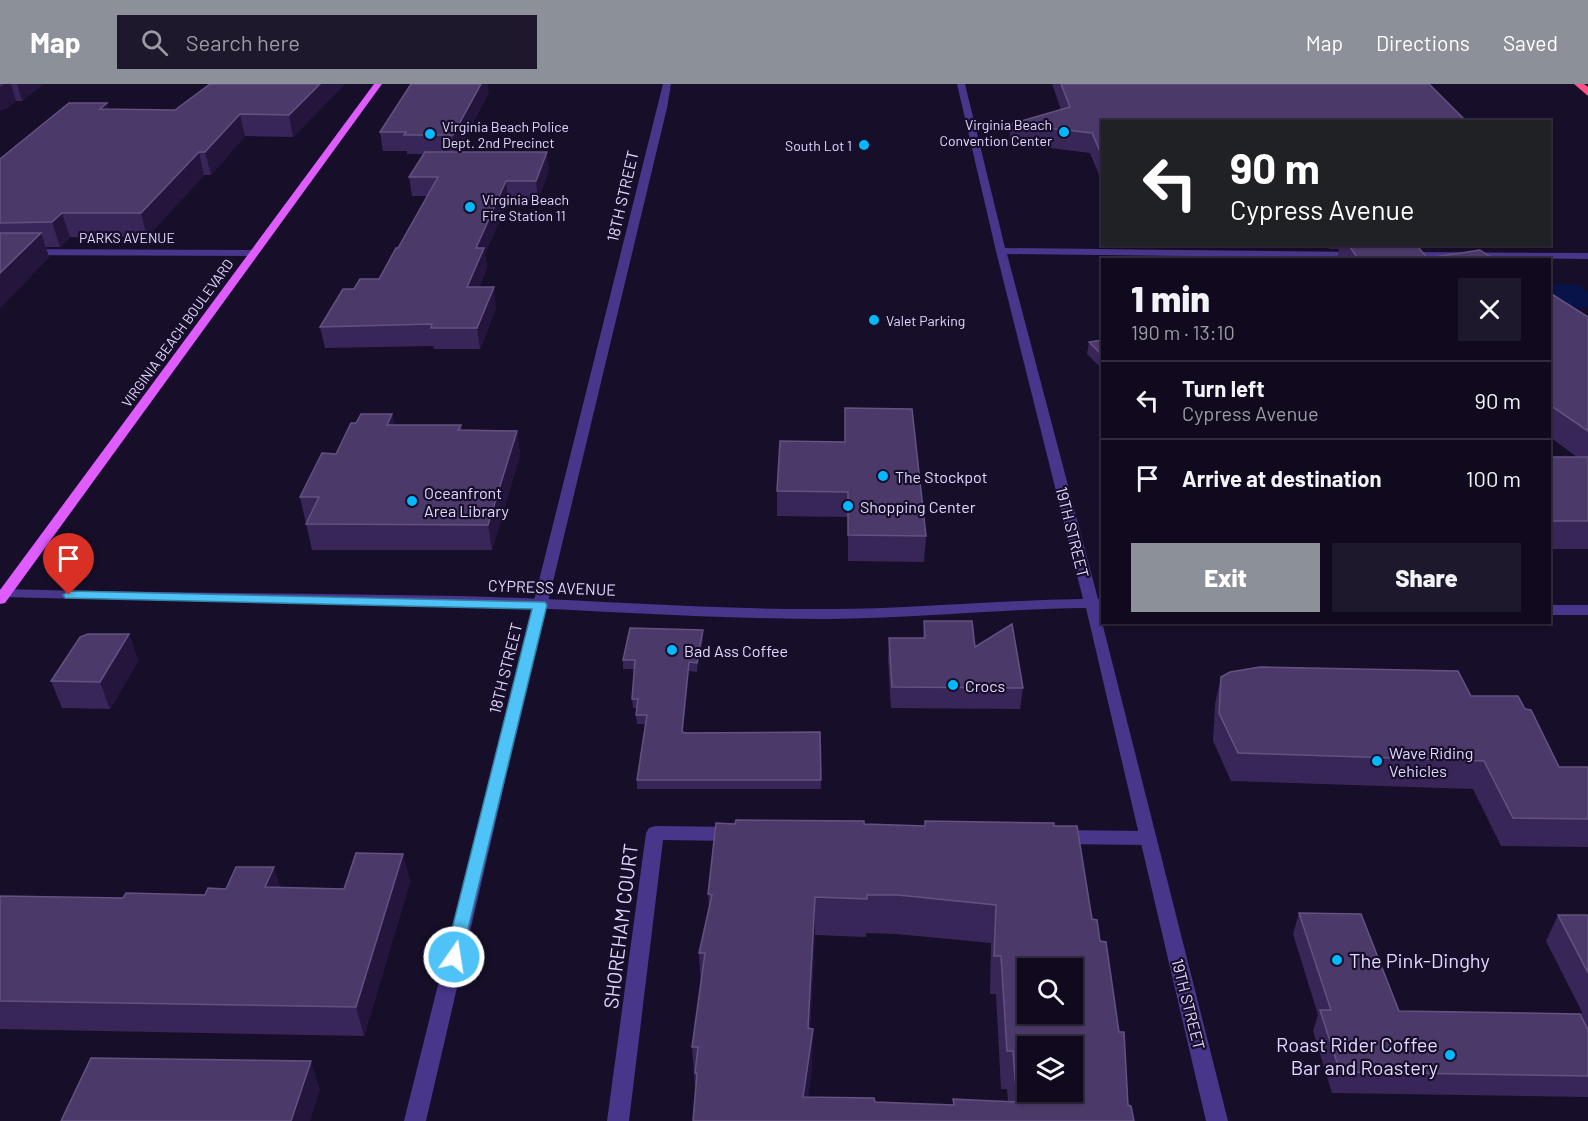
<!DOCTYPE html>
<html lang="en">
<head>
<meta charset="utf-8">
<style>
	:root { --surface:#110a1f; --page:#1e182c; --text:#f1f3f6; --muted:#9c9aa4; --line:#302b3d; --accent:#8c9099 }
	body { margin:0; font-family:Barlow,sans-serif; background:var(--page); color:var(--text); height:100vh; display:flex; flex-direction:column; font-size:22px; white-space:nowrap }
	* { box-sizing:border-box; margin:0 }
	p { font-size:20px; color:var(--muted) }
	.icon { flex:none; width:33px; height:33px; fill:none; stroke:currentColor; stroke-width:2; stroke-linecap:round; stroke-linejoin:round }
	.map { position:relative; flex:1; overflow:hidden }
	.sheet { position:absolute; left:1101px; top:174px; width:450px; height:366px; display:flex; flex-direction:column; background:var(--surface); border-radius:0px; box-shadow:0 2px 4px #0004,0 0 0 2px var(--line) }
	.sheet>* { flex:none }
	.guide { position:absolute; left:1101px; top:36px; width:450px; height:126px; border-radius:0px; box-shadow:0 2px 4px #0004,0 0 0 2px var(--line); background:#202124; color:#fff; overflow:hidden }
	.buttons { position:absolute; left:1017px; top:874px; display:grid; gap:12px }
	.buttons a { display:grid; place-items:center; width:66px; height:66px; border-radius:0px; background:var(--surface); box-shadow:0 2px 4px #0004,0 0 0 2px var(--line); font-size:30px }
	.pin { position:absolute; display:grid; place-items:center; width:51px; height:51px; color:#fff; margin:-62px -26px; border-radius:50% 50% 50% 0; rotate:-45deg; box-shadow:0 0 6px #0007 }
	.pin .icon { rotate:45deg }
	.me { position:absolute; width:66px; margin:-33px; rotate:13deg; stroke-linejoin:round; filter:drop-shadow(0 0 4px #0008) }
	.turn { display:flex; align-items:center; gap:21px; height:126px; padding:0 30px; font-size:27px }
	.turn .icon { width:78px; height:78px; stroke-width:2.5 }
	.turn b { display:block; font-size:42px; line-height:51px }
	.round { display:grid; place-items:center; flex:none; width:63px; height:63px; border-radius:0px; background:var(--page) }
	.head { display:flex; align-items:center; justify-content:space-between; height:102px; padding:0 30px }
	h1 { font-size:36px; font-weight:800; line-height:45px }
	.cta { display:flex; gap:12px; margin-top:auto; padding:12px 30px }
	.cta a { flex:1; height:69px; border-radius:0px; background:var(--accent); color:#fff; font-size:24px; font-weight:800; line-height:69px; text-align:center }
	.cta a+a { background:var(--page); color:var(--text) }
	ul { padding:0; list-style:none }
	li { display:flex; align-items:center; gap:18px; height:78px; padding:0 30px; border-top:2px solid var(--line) }
	li div { flex:1 }
	li b { display:block; font-size:22px }
	li em { font-style:normal }
	header { display:flex; align-items:center; gap:36px; box-sizing:border-box; height:84px; padding:0 30px; background:var(--accent); color:#fff }
	header strong { font-size:28px }
	nav { display:flex; gap:33px; margin-inline-start:auto; font-size:21px }
	.search { width:420px; height:54px; background:var(--page); display:flex; align-items:center; gap:15px; box-sizing:border-box; padding:0 21px; border-radius:0px; color:var(--muted); font-size:22px }
	.map>svg:first-child { display:block }
</style>
</head>
<body>
<header>
<strong>Map</strong>
<div class="search"><svg class="icon" aria-label="search" viewBox="0 0 24 24"><circle cx="10" cy="10" r="6"/><path d="M15 15l6 6"/></svg>Search here</div>
<nav><a>Map</a><a>Directions</a><a>Saved</a></nav>
</header>
<div class="map">
<svg width="1588" height="1037" viewBox="0 0 1588 1037">
	<rect width="100%" height="100%" fill="#170e29"/>
	<polygon fill="#071349" points="1550,200 1580,201 1588,209 1588,224 1563,223 1550,204"/>
	<g fill="none" stroke-linecap="round" stroke-linejoin="round">
		<g fill="#48368b" fill-rule="evenodd">
			<polygon points="663,0 671,0 667,24 506,693 426,1037 404,1037"/>
			<polygon points="0,165 254,166 259,169 254,172 0,171"/>
			<polygon points="655,742 734,743 740,745 743,750 740,755 734,757 663,756 629,1037 607,1037 646,749 649,744"/>
			<polygon points="1058,746 1148,747 1154,749 1157,754 1154,759 1148,761 1058,760 1052,758 1049,753 1052,748"/>
		</g>
		<g fill="#48368b" fill-rule="evenodd">
			<path d="M957 0H965L1005 164 1358 168 1363 171 1358 174 1007 170 1098 515H1102V523L1101 524 1102 538 1228 1037H1206L1086 524C1000 525 915 534 829 535 706 535 582 525 458 521 306 517 153 517 0 513V505C153 509 305 509 458 512 581 515 704 526 828 525 913 525 998 516 1083 515L996 167Z"/>
			<polygon points="1406,168 1588,169 1588,175 1402,173 1402,169"/>
			<rect x="1550" y="521" width="38" height="10"/>
		</g>
		<polygon fill="#df5dff" fill-rule="evenodd" points="374,0 382,0 5,519 0,520 0,506"/>
		<polygon fill="#ff5186" fill-rule="evenodd" points="1574,0 1584,0 1588,3 1588,12"/>
	</g>
	<g fill="#392658" fill-rule="evenodd">
		<polygon points="0,0 43,0 22,17 16,17 7,24 0,26"/>
		<polygon points="210,0 345,0 293,53 245,52 211,91 204,91 147,153 70,153 60,163 46,163 49,173 0,224 0,75 107,19 109,26 175,26"/>
		<polygon points="1052,0 1429,0 1102,38 1102,98 1090,69 1009,59 1011,40 1061,26"/>
		<polygon points="489,8 457,68 549,86 538,116 508,116 485,170 487,184 479,203 496,224 480,265 434,265 433,262 325,264 320,243 354,205 379,195 398,164 427,112 412,112 409,93 423,70 407,70 407,67 383,67 380,48"/>
		<polygon points="1326,160 1416,160 1427,174 1495,176 1337,176 1339,165 1329,165"/>
		<polygon points="1550,209 1588,233 1588,465 1550,465 1550,373 1577,373 1550,353"/>
		<polygon points="1102,256 1102,285 1087,270 1089,258"/>
		<polygon points="845,324 926,452 924,478 848,477 848,433 777,432 777,407 845,358"/>
		<polygon points="392,330 394,341 461,341 462,346 517,347 520,371 492,466 312,466 300,413 336,370 356,339"/>
		<polygon points="924,537 975,563 1023,604 1020,625 891,624 888,575 889,554 923,554"/>
		<polygon points="129,550 138,577 110,625 62,624 51,597"/>
		<polygon points="703,555 697,588 689,587 683,648 820,648 821,705 637,705 637,696 645,640 637,640 636,631 637,624 633,624 632,615 634,585 623,585 623,576"/>
		<polygon points="1221,593 1471,612 1559,683 1588,683 1588,763 1501,762 1473,705 1231,697 1213,657 1215,620"/>
		<path d="M864 740 925 742H1054L1092 835 1128 1021 693 1037 696 1002H695L692 963 701 901 699 869 709 824 708 810ZM866 849 896 850 991 859 990 910H996L1001 1005H1007L1008 1018 953 1015V1021L875 1018 808 1013 812 983 810 944 815 851 866 853Z"/>
		<polygon points="403,770 410,798 364,952 0,945 0,812 123,814 205,811 226,805 280,804 344,805"/>
		<polygon points="1299,829 1399,927 1581,930 1582,928 1546,857 1558,831 1588,831 1588,1013 1332,1009 1313,947 1318,931 1293,850"/>
	</g>
	<g fill="#24153d">
		<polygon points="4,0 11,0 16,17 7,24 0,26 0,3"/>
		<polygon points="17,0 43,0 22,17"/>
		<polygon points="320,0 345,0 293,53 289,31"/>
		<polygon points="481,0 488,0 489,8 455,70 453,51"/>
		<polygon points="107,19 113,41 100,25"/>
		<polygon points="240,30 245,52 211,91 205,68"/>
		<polygon points="199,68 204,91 147,153 141,129"/>
		<polygon points="547,68 549,86 538,116 536,97"/>
		<polygon points="506,97 508,116 485,170 487,184 470,224 467,203 476,164"/>
		<polygon points="62,129 70,153 60,163 52,138"/>
		<polygon points="41,149 49,173 0,224 0,189"/>
		<polygon points="494,203 496,224 480,265 477,244"/>
		<polygon points="392,330 397,354 387,341"/>
		<polygon points="517,347 520,371 492,466 488,441"/>
		<polygon points="703,546 703,555 697,588 697,579"/>
		<polygon points="129,550 138,577 110,625 100,598"/>
		<polygon points="689,578 689,587 682,656 682,647"/>
		<polygon points="403,770 410,798 364,952 356,923"/>
		<polygon points="274,783 283,811 265,803"/>
		<polygon points="815,813 815,851 808,979 813,945 812,983 805,1037 803,1013 808,944"/>
		<polygon points="311,977 320,1006 310,1037 291,1037"/>
	</g>
	<g fill="#4b396a" stroke="#635281" stroke-width="1.5" fill-rule="evenodd">
		<polygon points="210,0 320,0 289,31 240,30 205,68 199,68 141,129 62,129 52,138 0,139 0,75 69,19 107,19 100,25 175,26"/>
		<polygon points="411,0 481,0 453,51 404,51 406,48 380,48"/>
		<polygon points="1061,0 1429,0 1467,38 1102,38 1102,72 1092,49 1011,40 1070,23"/>
		<polygon points="425,68 547,68 536,97 506,97 476,164 484,164 467,203 494,203 477,244 431,244 432,240 320,243 343,205 354,205 360,195 379,195 396,164 398,164 438,93 409,93"/>
		<polygon points="0,149 41,149 0,189"/>
		<polygon points="1348,160 1416,160 1427,174 1480,166 1495,176 1359,176"/>
		<polygon points="1550,209 1588,233 1588,347 1550,321"/>
		<polygon points="1102,256 1102,271 1089,258"/>
		<polygon points="845,324 912,325 926,452 848,451 848,408 777,407 780,357 845,358"/>
		<polygon points="361,330 392,330 387,341 461,341 458,346 517,347 488,441 306,440 319,413 300,413 322,369 336,370 351,339 356,339"/>
		<rect x="1550" y="373" width="38" height="64"/>
		<polygon points="924,537 972,537 975,563 1012,540 1023,604 892,603 889,554 925,554"/>
		<polygon points="630,544 703,546 697,579 689,578 682,647 684,649 820,648 821,696 637,696 647,631 636,631 638,615 632,615 635,576 623,576"/>
		<polygon points="88,550 129,550 100,598 51,597 80,553"/>
		<polygon points="1260,583 1458,587 1471,612 1518,612 1525,625 1531,626 1559,683 1588,683 1588,735 1513,734 1484,677 1238,669 1219,629 1221,593 1230,588"/>
		<path d="M736 736 864 737V740L925 742V737L1054 739V742H1077L1092 835 1097 836 1100 857 1106 858 1119 948H1124L1128 1021 1131 1022 1134 1037H693L697 989H695L698 963H692L705 869H699L712 811 708 810 716 739 735 740ZM867 811H898L996 821 994 872H1001L1007 967H1013L1017 1018 953 1015 954 1021 875 1018 874 1014 803 1013 813 945 808 944 815 813 867 815ZM1028 885H1072V930H1028ZM1028 963H1072V1008H1028Z"/>
		<polygon points="356,769 403,770 356,923 0,917 0,812 123,814 126,809 205,811 208,804 226,805 236,783 274,783 265,803 344,805"/>
		<polygon points="1299,829 1361,830 1399,927 1580,930 1588,946 1588,992 1340,988 1320,926 1331,926"/>
		<polygon points="1558,831 1588,831 1588,889"/>
		<polygon points="91,974 311,977 291,1037 61,1037"/>
	</g>
	<polygon fill="#4fc3f7" stroke="#337fa1" stroke-width="1.5" points="69,507 545,518 547,521 460,878 454,880 447,878 445,873 532,525 65,514 63,511"/>
	<g fill="#02b9ff" stroke="#170e29" stroke-width="2">
		<circle cx="1064" cy="48" r="6"/>
		<circle cx="430" cy="50" r="6"/>
		<circle cx="864" cy="61" r="6"/>
		<circle cx="470" cy="123" r="6"/>
		<circle cx="874" cy="236" r="6"/>
		<circle cx="883" cy="392" r="6"/>
		<circle cx="412" cy="417" r="6"/>
		<circle cx="848" cy="422" r="6"/>
		<circle cx="672" cy="566" r="6"/>
		<circle cx="953" cy="601" r="6"/>
		<circle cx="1377" cy="677" r="6"/>
		<circle cx="1337" cy="876" r="6"/>
		<circle cx="1450" cy="971" r="6"/>
	</g>
	<g text-anchor="middle" dominant-baseline="central" stroke-width="4.5" stroke-linejoin="round" paint-order="stroke">
		<g font-size="14" fill="#e2d6ff" stroke="#170e29" text-anchor="start">
			<text x="1052" y="40" text-anchor="end">Virginia Beach<tspan x="1052" dy="16">Convention Center</tspan></text>
			<text x="442" y="42">Virginia Beach Police<tspan x="442" dy="16">Dept. 2nd Precinct</tspan></text>
			<text x="852" y="61" text-anchor="end">South Lot 1</text>
			<text x="482" y="115">Virginia Beach<tspan x="482" dy="16">Fire Station 11</tspan></text>
			<text x="886" y="236">Valet Parking</text>
		</g>
		<g font-size="14" fill="#e2d6ff" stroke="#170e29">
			<text x="127" y="153">PARKS AVENUE</text>
			<text transform="translate(177 249) rotate(-54)">VIRGINIA BEACH BOULEVARD</text>
		</g>
		<g font-size="16" fill="#e2d6ff" stroke="#170e29">
			<text transform="translate(622 112) rotate(-77)">18TH STREET</text>
			<text transform="translate(1073 448) rotate(76)">19TH STREET</text>
			<text transform="translate(552 503) rotate(2)">CYPRESS AVENUE</text>
			<text transform="translate(505 584) rotate(-76)">18TH STREET</text>
			<text transform="translate(1189 920) rotate(76)">19TH STREET</text>
		</g>
		<g font-size="16" fill="#e2d6ff" stroke="#170e29" text-anchor="start">
			<text x="895" y="392">The Stockpot</text>
			<text x="424" y="408">Oceanfront<tspan x="424" dy="18">Area Library</tspan></text>
			<text x="860" y="422">Shopping Center</text>
			<text x="684" y="566">Bad Ass Coffee</text>
			<text x="965" y="601">Crocs</text>
			<text x="1389" y="668">Wave Riding<tspan x="1389" dy="18">Vehicles</tspan></text>
		</g>
		<g font-size="20" fill="#e2d6ff" stroke="#170e29">
			<text transform="translate(620 842) rotate(-83)">SHOREHAM COURT</text>
		</g>
		<g font-size="20" fill="#e2d6ff" stroke="#170e29" text-anchor="start">
			<text x="1349" y="876">The Pink-Dinghy</text>
			<text x="1438" y="960" text-anchor="end">Roast Rider Coffee<tspan x="1438" dy="23">Bar and Roastery</tspan></text>
		</g>
	</g>
</svg>
<div class="buttons">
<a><svg class="icon" aria-label="search" viewBox="0 0 24 24"><circle cx="10" cy="10" r="6"/><path d="M15 15l6 6"/></svg></a>
<a><svg class="icon" aria-label="layers" viewBox="0 0 24 24"><path d="M12 4l9 5-9 5-9-5zM3 14l9 5 9-5"/></svg></a>
</div>
<div class="pin" style="left:69px;top:511px;background:#d93025"><svg class="icon" aria-label="arrive" viewBox="0 0 24 24"><path d="M6 21V4h12l-3 4 3 4H6"/></svg></div>
<svg class="me" style="left:454px;top:873px" viewBox="-20 -20 40 40"><circle r="17" fill="#4fc3f7" stroke="#fff" stroke-width="3"/><path d="M0-11L8 9 0 5-8 9z" fill="#fff"/></svg>
<div class="guide">
<div class="turn"><svg class="icon" aria-label="left" viewBox="0 0 24 24"><path d="M17 20v-9H6M10 6l-5 5 5 5"/></svg><div><b>90 m</b>Cypress Avenue</div></div>
</div>
<section class="sheet">
<div class="head"><div><h1>1 min</h1><p>190 m · 13:10</p></div><a class="round"><svg class="icon" aria-label="close" viewBox="0 0 24 24"><path d="M6 6l12 12M18 6L6 18"/></svg></a></div>
<ul>
<li><svg class="icon" aria-label="left" viewBox="0 0 24 24"><path d="M17 20v-9H6M10 6l-5 5 5 5"/></svg><div><b>Turn left</b><p>Cypress Avenue</p></div><em>90 m</em></li>
<li><svg class="icon" aria-label="arrive" viewBox="0 0 24 24"><path d="M6 21V4h12l-3 4 3 4H6"/></svg><div><b>Arrive at destination</b></div><em>100 m</em></li>
</ul>
<div class="cta"><a>Exit</a><a>Share</a></div>
</section>
</div>
</body>
</html>
